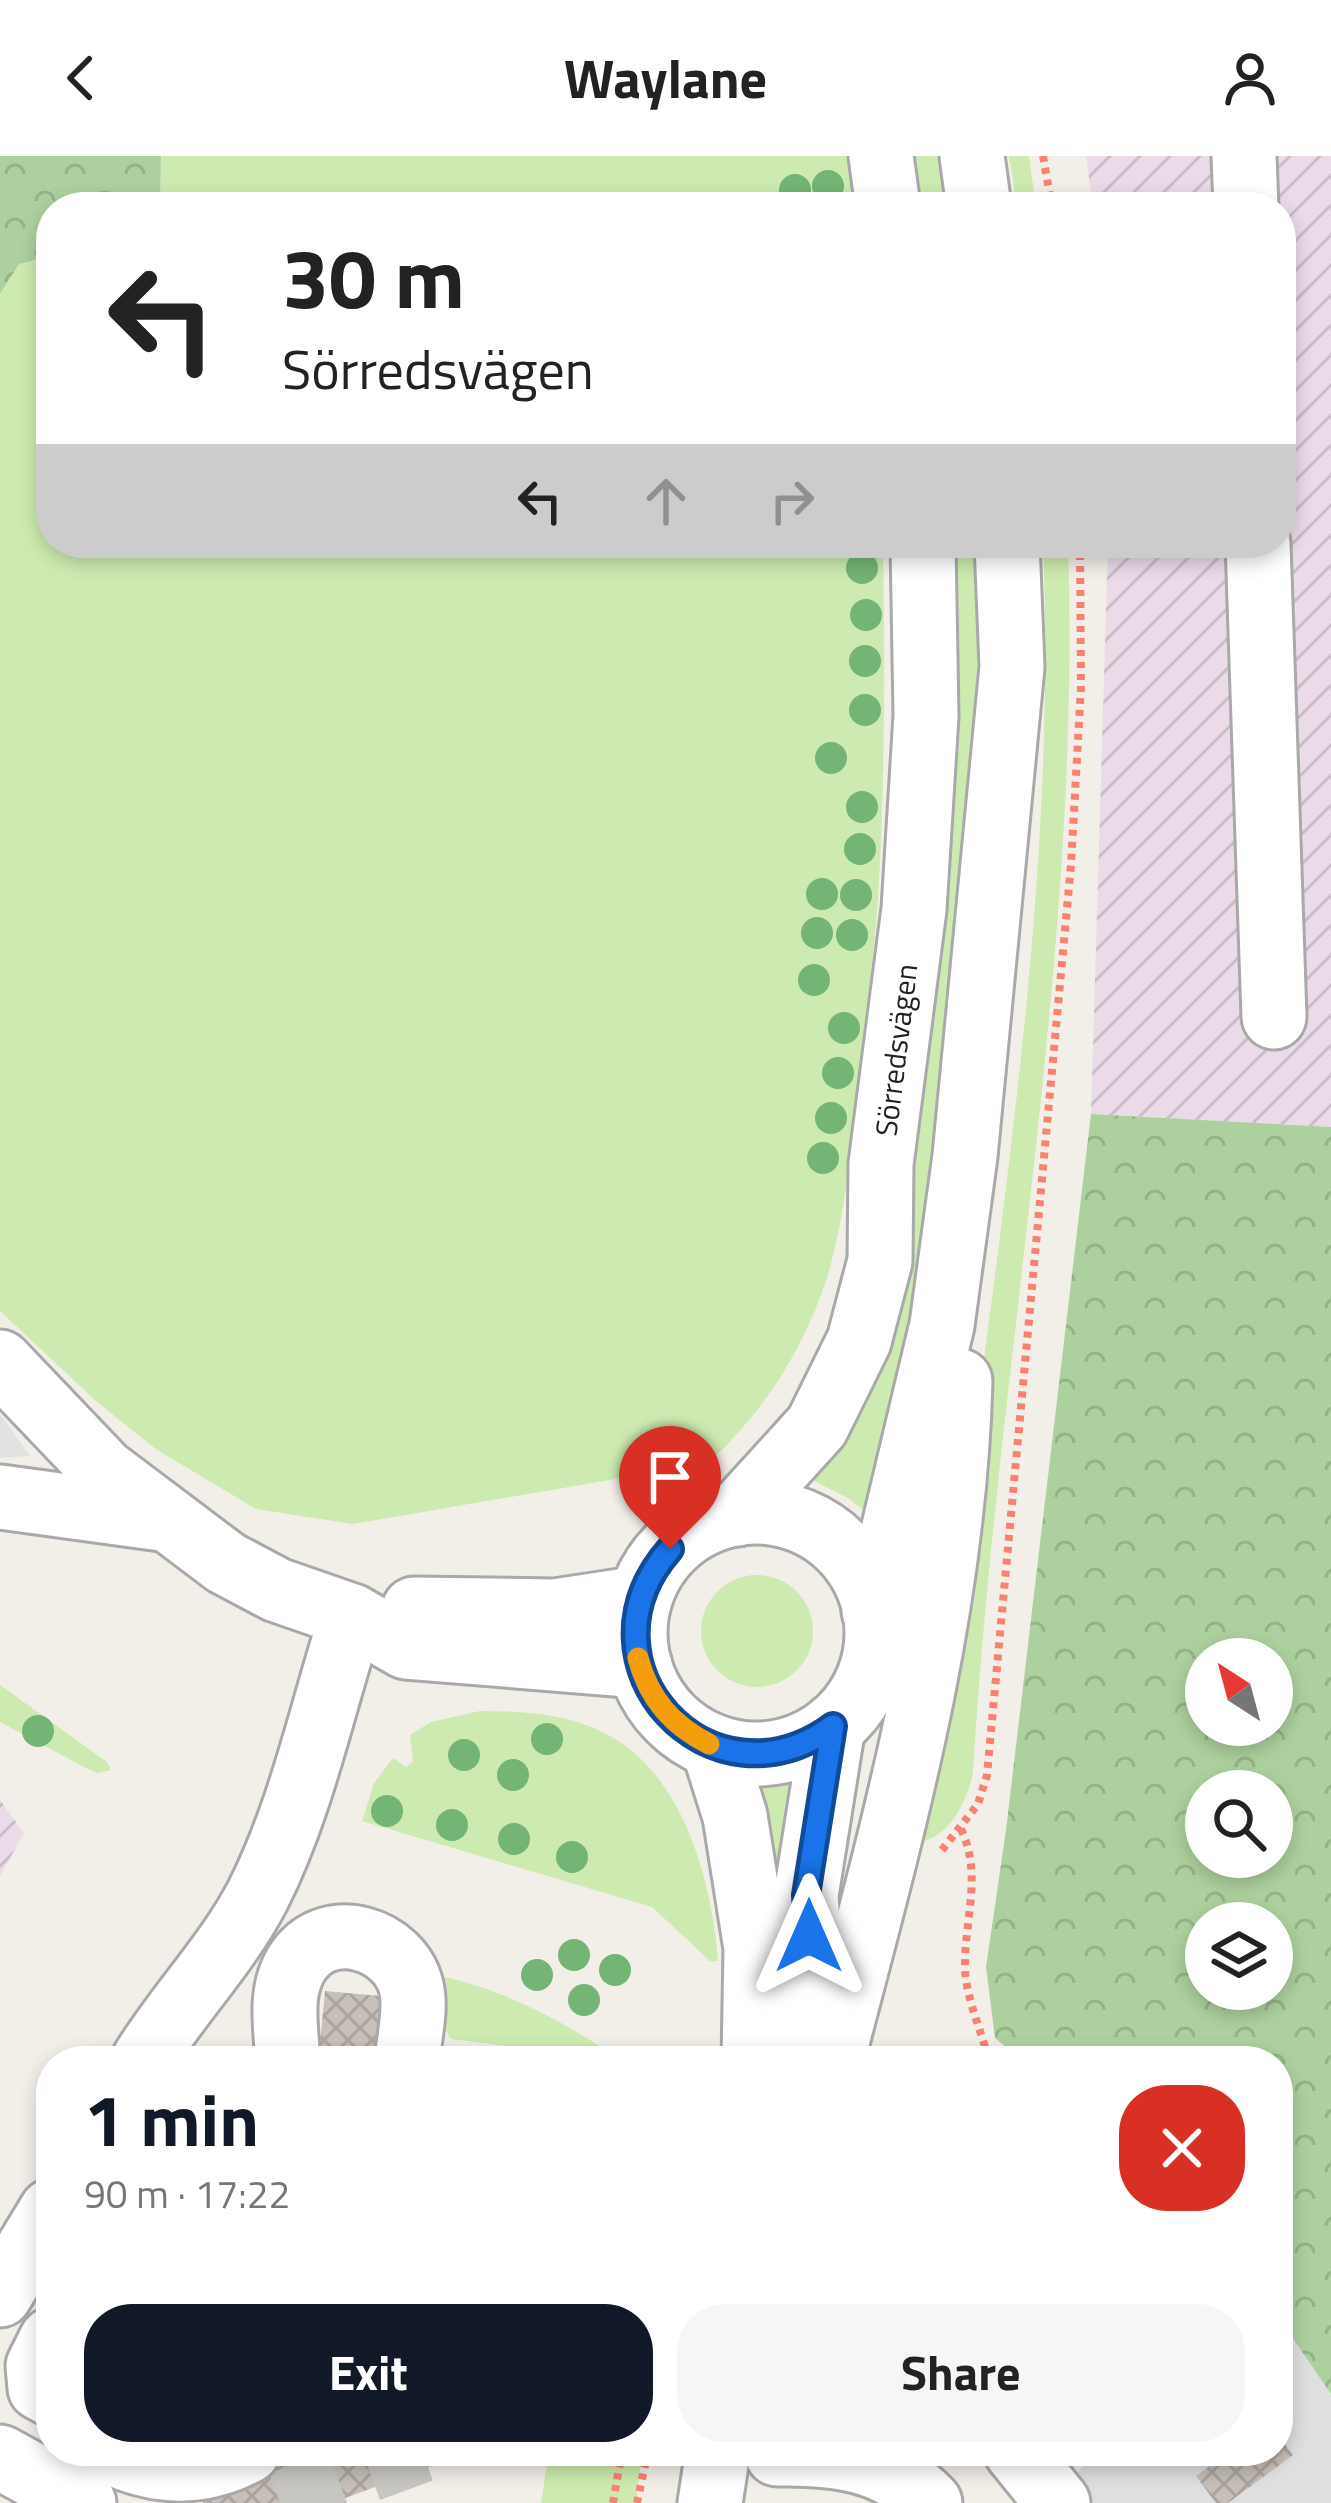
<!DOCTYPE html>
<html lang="en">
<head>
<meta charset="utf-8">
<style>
	:root { --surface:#fff; --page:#f6f6f6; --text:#222; --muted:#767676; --accent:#111827 }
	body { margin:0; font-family:"Titillium Web",sans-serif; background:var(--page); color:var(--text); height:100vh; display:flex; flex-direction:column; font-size:45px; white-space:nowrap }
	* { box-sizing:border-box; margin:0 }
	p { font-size:39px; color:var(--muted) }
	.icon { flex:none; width:66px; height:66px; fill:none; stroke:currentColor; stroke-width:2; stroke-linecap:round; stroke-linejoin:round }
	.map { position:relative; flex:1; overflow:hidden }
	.sheet { position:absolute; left:36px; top:1890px; width:1257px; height:420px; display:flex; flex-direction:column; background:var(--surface); border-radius:48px; box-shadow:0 6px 18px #0003 }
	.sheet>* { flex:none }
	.hud { position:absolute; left:36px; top:36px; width:1260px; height:366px; border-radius:48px; box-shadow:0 6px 18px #0003; background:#fff; color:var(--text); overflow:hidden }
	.needle { width:78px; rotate:324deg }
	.fabs { position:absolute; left:1185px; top:1482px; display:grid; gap:24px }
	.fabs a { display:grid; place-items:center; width:108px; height:108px; border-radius:50%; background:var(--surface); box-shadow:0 6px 18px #0003; font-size:60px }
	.pin { position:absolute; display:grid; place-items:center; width:102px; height:102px; color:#fff; margin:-123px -51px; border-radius:50% 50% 50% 0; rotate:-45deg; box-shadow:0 0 12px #0007 }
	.pin .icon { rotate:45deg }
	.me { position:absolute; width:132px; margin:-66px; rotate:0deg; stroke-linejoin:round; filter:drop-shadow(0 0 9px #0008) }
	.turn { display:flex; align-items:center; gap:42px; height:252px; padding:0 48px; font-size:54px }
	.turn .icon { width:156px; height:156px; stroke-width:2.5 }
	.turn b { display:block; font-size:84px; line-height:102px }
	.lanes { display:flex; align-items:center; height:114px; padding:0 48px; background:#0003; justify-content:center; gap:60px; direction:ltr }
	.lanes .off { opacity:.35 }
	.round { display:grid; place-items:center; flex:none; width:126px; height:126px; border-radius:48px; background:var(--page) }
	.overview { display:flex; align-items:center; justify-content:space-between; height:204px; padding:0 48px }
	h1 { font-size:72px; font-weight:700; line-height:90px; color:var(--accent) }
	.button { display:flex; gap:24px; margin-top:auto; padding:24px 48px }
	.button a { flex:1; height:138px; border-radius:48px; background:var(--accent); color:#fff; font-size:48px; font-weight:700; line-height:138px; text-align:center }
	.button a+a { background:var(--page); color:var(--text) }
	header { display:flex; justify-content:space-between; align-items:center; height:156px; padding:0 48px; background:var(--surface); font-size:54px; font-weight:700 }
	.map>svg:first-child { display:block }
</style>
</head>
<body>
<header><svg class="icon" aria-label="back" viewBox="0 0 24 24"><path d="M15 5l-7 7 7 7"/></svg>Waylane<svg class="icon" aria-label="person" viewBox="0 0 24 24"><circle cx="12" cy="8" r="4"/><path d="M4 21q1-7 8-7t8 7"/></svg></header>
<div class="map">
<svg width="1331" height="2347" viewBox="0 0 1331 2347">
	<defs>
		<pattern id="industrial-furrows" width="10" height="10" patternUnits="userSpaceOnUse" patternTransform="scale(3)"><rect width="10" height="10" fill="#ebdbe8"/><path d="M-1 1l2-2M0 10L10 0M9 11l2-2" fill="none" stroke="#c9bcc7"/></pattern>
		<pattern id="forest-crowns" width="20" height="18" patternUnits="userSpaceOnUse" patternTransform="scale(3)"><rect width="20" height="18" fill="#add19e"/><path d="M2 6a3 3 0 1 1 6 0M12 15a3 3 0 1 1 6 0" fill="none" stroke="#95b388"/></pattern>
		<pattern id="building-cross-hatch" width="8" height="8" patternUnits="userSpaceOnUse" patternTransform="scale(3)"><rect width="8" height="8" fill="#c7bfb8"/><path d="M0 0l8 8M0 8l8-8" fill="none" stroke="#aba49e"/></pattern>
	</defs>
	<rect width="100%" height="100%" fill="#f2efe9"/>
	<polygon fill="#e0dfdf" points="1278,2161 1331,2238 1331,2347 1078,2347 1065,2329 1088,2305 1082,2295 1278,2295"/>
	<g fill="url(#industrial-furrows)">
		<polygon points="1086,0 1331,0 1331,971 1091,958 1108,387 1281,387 1281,51 1093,51"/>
		<polygon points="0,1644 24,1677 0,1720"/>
	</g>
	<g fill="#cdebb0">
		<polygon points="161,0 848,0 854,51 160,51"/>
		<polygon points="906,0 946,0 954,51 913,51"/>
		<polygon points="1009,0 1029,0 1036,51 1017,51"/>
		<path d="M51 100V387H883C885 506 885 625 878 744 874 805 864 865 858 926 849 1003 845 1087 813 1159 777 1243 720 1307 644 1357L627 1321 353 1368 256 1353 157 1294 97 1246 0 1155V138L19 108Z"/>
		<polygon points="942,387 983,387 986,485 943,1058 868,1358 848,1342 808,1322 847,1264"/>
		<path d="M1043 387H1068C1082 796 997 1208 973 1616 968 1645 947 1687 914 1686 945 1470 979 1255 1005 1039 1032 822 1052 606 1043 387Z"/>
		<circle cx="757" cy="1475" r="56"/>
		<polygon points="0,1529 107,1606 111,1614 98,1617 88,1613 0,1566"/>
		<path d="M480 1555C526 1555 575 1558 615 1583 686 1626 712 1728 718 1805H710L652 1751 362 1665 374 1627 393 1602 406 1611 413 1605 410 1579 431 1566Z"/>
		<polygon points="794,1598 797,1599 787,1718 775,1720 765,1649 750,1603"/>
		<path d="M445 1821C514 1837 565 1868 624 1905H593L591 1901 451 1883 432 1853Z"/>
		<polygon points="549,2295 642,2295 636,2347 541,2347"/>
	</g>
	<g fill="url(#forest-crowns)" fill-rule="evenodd">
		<polygon points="0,0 161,0 160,51 51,51 51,100 19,108 0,138"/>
		<path d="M1091 958 1331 971V2238L1278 2161V1905H1022L995 1882 986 1811 1006 1674ZM1206 1503H1272V1569H1206ZM1206 1635H1272V1701H1206ZM1206 1767H1272V1833H1206Z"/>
	</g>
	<polygon fill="#e2e2e2" points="0,1258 30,1300 0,1302"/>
	<g fill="url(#building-cross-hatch)">
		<polygon points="325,1835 391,1841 385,1904 319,1898"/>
		<polygon points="1278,2279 1293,2299 1228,2347 1216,2347 1196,2320 1230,2295 1278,2295"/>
		<polygon points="321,2295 432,2295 437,2308 332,2347 203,2347 200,2339"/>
	</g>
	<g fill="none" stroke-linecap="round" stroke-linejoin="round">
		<polyline stroke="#c8c6c1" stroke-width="63" stroke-dasharray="63 32" stroke-linecap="butt" points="280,2347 422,2295"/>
		<g stroke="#a9a9a9" stroke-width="69">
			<g id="minor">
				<polyline points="881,0 888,51"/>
				<polyline points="972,0 979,51"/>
				<polyline points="1244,0 1246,51"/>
				<polyline points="1258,387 1274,861"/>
				<polyline points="0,1206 104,1315 226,1407 277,1434 352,1460 406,1491 640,1510"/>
				<polyline points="0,1341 162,1363"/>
				<circle cx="756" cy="1477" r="121"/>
				<polyline points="737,1358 817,1270 859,1185 880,1105 881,1008 914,753 926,560 923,387"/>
				<polyline points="414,1453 555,1455 640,1442"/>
				<polyline points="874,1455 942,1169 965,1000 1012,511 1007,387"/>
				<polyline points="713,1590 735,1660 756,1792 754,1905"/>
				<polyline points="817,1897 806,1739 833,1570"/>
				<path d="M143 1905C178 1848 227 1799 258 1739 302 1652 322 1552 352 1460"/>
				<path d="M288 1905C286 1872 278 1833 299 1804 330 1761 399 1783 411 1830 417 1852 409 1882 407 1905"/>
				<path d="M832 1905C891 1679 954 1460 960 1225"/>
				<polyline points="0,2139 51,2055"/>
				<polyline points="51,2184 38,2210 40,2232 51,2238"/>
				<path d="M108 2295C155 2318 202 2320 248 2295"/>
				<polyline points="1016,2295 1058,2347"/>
				<path d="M777 2298C835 2297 888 2303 930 2347"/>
				<polyline points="0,2301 84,2347"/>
				<polyline points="710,2347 718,2295"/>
			</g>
		</g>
		<g stroke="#fa8072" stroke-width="8" stroke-dasharray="6 6" stroke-linecap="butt">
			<polyline points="1043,0 1052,51"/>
			<path d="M961 1673C983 1719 964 1764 965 1813 966 1842 982 1876 989 1905"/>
			<polyline points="942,1694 978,1648 987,1619 1071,709 1081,531 1080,387"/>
			<polyline points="613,2347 622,2295"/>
			<polyline points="637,2347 648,2295"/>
		</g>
		<use href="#minor" stroke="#fff" stroke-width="63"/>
	</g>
	<g fill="#74b475">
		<circle cx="828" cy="30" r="16"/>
		<circle cx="795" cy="34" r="16"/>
		<circle cx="862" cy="412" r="16"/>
		<circle cx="866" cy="459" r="16"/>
		<circle cx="865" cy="505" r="16"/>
		<circle cx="865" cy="554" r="16"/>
		<circle cx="831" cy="602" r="16"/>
		<circle cx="862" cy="651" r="16"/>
		<circle cx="860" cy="693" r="16"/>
		<circle cx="822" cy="738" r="16"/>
		<circle cx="856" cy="739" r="16"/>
		<circle cx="817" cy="777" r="16"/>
		<circle cx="852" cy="779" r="16"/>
		<circle cx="814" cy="824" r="16"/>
		<circle cx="844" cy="872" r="16"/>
		<circle cx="838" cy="917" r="16"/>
		<circle cx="831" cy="962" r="16"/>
		<circle cx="823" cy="1002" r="16"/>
		<circle cx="38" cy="1575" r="16"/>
		<circle cx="547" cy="1583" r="16"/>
		<circle cx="464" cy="1599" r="16"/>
		<circle cx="513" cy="1619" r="16"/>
		<circle cx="387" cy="1655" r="16"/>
		<circle cx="452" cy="1669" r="16"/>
		<circle cx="514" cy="1683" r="16"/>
		<circle cx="572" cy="1701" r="16"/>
		<circle cx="574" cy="1799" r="16"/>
		<circle cx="615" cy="1814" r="16"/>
		<circle cx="537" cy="1819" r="16"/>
		<circle cx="584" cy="1844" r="16"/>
	</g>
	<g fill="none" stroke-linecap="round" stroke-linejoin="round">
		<g stroke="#114b97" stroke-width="30">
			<path id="route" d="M670 1393C569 1508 711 1660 833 1570L806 1739 809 1780"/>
		</g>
		<use href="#route" stroke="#1a73e8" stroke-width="21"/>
		<path stroke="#f59e0b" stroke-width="21" d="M638 1502C649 1543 672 1569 709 1588"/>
	</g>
	<g text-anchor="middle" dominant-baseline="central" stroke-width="9" stroke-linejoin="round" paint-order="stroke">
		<g font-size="30" fill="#222" stroke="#fff">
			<text transform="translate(896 894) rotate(-83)">Sörredsvägen</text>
		</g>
	</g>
</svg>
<div class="fabs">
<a><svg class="needle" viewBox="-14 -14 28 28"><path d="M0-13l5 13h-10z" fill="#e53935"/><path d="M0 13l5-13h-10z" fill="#767676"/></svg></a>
<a><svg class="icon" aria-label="search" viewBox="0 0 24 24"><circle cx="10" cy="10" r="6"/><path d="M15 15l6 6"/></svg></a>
<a><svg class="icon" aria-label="layers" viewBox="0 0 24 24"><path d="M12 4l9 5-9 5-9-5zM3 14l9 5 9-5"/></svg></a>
</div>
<div class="pin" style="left:670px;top:1393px;background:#d93025"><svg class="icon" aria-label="arrive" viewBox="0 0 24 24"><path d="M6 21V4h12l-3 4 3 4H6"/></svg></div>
<svg class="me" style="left:809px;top:1780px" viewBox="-20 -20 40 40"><path d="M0-17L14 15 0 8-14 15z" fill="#1a73e8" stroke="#fff" stroke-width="4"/></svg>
<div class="hud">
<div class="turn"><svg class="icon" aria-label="left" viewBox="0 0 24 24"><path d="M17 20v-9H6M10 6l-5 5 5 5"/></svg><div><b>30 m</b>Sörredsvägen</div></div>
<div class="lanes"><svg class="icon" aria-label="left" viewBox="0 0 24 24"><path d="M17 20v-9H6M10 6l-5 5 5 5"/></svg><svg class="icon off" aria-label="ahead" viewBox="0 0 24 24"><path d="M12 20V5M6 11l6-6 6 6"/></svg><svg class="icon off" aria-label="right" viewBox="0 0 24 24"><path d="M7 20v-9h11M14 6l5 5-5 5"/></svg></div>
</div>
<section class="sheet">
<div class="overview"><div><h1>1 min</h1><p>90 m · 17:22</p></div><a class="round" style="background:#d93025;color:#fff"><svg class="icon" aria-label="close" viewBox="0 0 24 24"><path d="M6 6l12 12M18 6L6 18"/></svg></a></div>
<div class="button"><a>Exit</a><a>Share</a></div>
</section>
</div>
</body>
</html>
